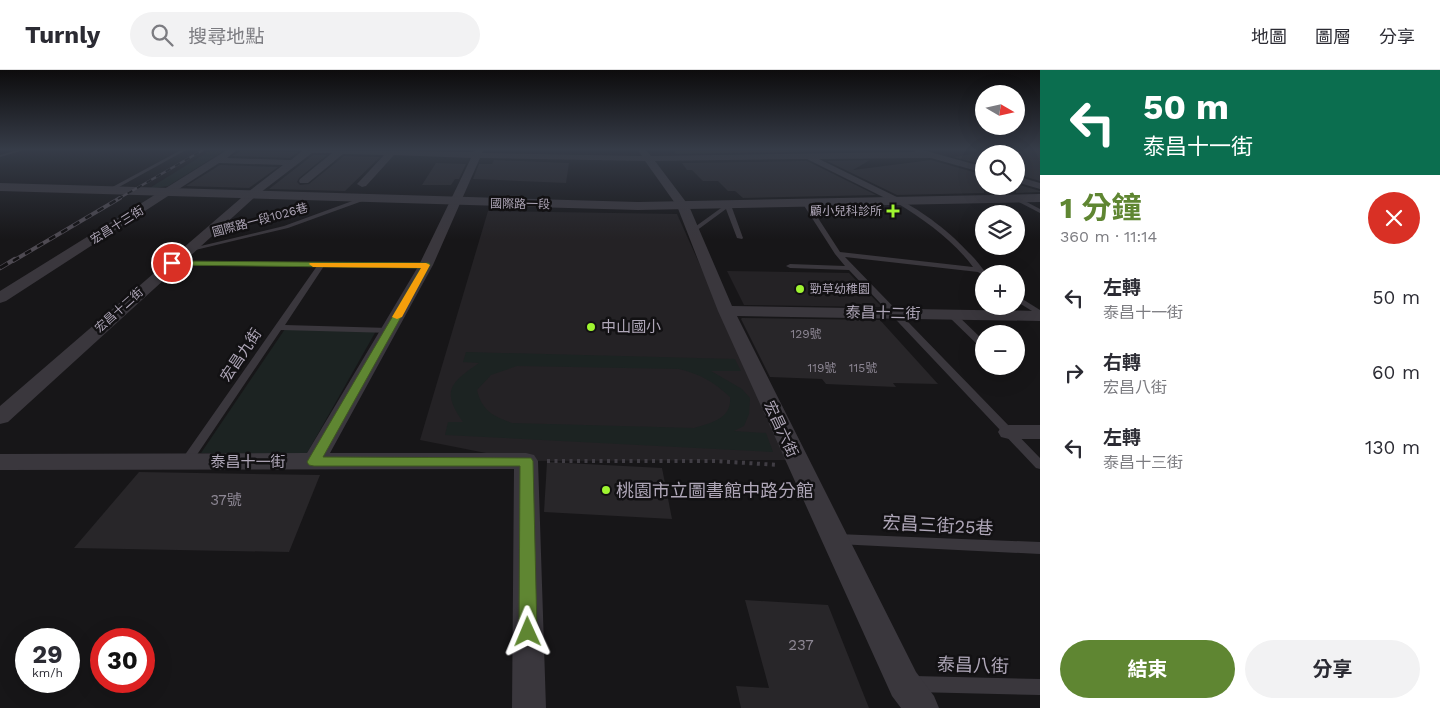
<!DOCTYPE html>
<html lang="zh-TW">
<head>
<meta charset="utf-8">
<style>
	:root { --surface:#fff; --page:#f2f2f3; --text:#2b2b33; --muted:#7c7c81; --line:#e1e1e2; --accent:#5f8632 }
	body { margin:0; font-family:"Work Sans","Noto Sans TC",sans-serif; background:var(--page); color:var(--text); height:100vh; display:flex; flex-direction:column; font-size:19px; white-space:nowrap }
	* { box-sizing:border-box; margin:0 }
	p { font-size:16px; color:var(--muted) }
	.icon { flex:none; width:28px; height:28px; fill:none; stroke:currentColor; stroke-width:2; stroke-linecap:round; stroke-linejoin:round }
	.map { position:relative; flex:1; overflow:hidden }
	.panel { display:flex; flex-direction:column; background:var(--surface); width:400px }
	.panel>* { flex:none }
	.top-card { background:#0b6e4f; color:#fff; overflow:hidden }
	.needle { width:32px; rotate:99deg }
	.tools { position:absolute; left:975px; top:15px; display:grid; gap:10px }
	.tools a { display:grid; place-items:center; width:50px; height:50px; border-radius:50%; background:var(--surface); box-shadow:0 5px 20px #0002; font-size:25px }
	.speed { position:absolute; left:15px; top:558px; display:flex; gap:10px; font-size:25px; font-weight:700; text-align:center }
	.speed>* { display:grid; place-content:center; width:65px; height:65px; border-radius:50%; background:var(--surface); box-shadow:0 5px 20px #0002; line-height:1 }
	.speed small { font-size:12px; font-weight:400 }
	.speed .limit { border:8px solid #d22; background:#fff; color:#111 }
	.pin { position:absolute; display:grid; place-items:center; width:42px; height:42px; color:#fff; margin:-21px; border:2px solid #fff; border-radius:50%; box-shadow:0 1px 5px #0007 }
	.me { position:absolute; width:55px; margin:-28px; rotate:359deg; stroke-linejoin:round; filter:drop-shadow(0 0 4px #0008) }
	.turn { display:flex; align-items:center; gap:18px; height:105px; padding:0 20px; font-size:22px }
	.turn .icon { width:65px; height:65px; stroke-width:2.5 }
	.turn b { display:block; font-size:35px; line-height:42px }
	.round { display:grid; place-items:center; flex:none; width:52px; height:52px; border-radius:26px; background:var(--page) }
	.summary { display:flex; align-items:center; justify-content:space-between; height:85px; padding:0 20px }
	h1 { font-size:30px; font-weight:700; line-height:38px; color:var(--accent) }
	.button { display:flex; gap:10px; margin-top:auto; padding:10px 20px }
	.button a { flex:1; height:58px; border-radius:30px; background:var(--accent); color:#fff; font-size:20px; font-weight:700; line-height:58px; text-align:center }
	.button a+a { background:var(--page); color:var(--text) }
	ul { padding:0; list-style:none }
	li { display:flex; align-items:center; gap:15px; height:75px; padding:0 20px }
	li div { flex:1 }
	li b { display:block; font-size:19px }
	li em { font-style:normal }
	header { display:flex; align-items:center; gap:30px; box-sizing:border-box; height:70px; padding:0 25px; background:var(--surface); border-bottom:1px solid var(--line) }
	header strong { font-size:24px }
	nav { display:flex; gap:28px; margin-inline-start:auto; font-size:18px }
	.search { width:350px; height:45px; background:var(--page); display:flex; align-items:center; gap:12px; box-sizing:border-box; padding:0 18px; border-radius:28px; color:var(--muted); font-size:19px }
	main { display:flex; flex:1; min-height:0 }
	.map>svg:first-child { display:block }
</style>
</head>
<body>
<header>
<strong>Turnly</strong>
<div class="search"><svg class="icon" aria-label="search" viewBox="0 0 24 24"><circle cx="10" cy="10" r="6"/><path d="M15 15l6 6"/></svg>搜尋地點</div>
<nav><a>地圖</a><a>圖層</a><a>分享</a></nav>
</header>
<main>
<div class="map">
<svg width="1040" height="638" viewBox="0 0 1040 638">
	<rect width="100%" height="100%" fill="#171618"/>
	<g fill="#242225">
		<polygon points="488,141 677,144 788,390 526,391 420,370"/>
		<polygon points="727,201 849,203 882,237 744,235"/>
	</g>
	<g fill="#1c2322" fill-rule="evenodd">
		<polygon points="211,80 225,80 168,116 148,119"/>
		<polygon points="285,259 376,261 306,385 201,383"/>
		<path d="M466 282 735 289 741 301H711L742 319 750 328 749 344 744 356 734 361 766 363 773 382 445 365 448 352H463C440 320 452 312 479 293L463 292ZM517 296 679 299C700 304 714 312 730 327 732 349 711 353 694 358L512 353C493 346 482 341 477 320L491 305Z"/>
	</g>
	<g fill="#282629">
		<polygon points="674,80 889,80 676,84"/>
		<polygon points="1016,80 1040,80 1040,111 1016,104"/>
		<polygon points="241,81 298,82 290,88 232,86"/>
		<polygon points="984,83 984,95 953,87 973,84"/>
		<polygon points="313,85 327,85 299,108 297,112 300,115 309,114 344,86 380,87 345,121 269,119"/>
		<polygon points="494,90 569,93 566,113 473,109 479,94 492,94"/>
		<polygon points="870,90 853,100 931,90 984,105 984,123 897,125 827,91"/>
		<polygon points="807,91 876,125 743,128 735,121 728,121 718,111 703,111 692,100 687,100 682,93"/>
		<polygon points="436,93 466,94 459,109 455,109 451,115 422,115"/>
		<polygon points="220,95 278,97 249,118 186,116"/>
		<polygon points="1016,114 1040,121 1040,122 1016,123"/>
		<polygon points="742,248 880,250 938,314 893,313 896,317 826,314 822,309 770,307 741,249"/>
		<polygon points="547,392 662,398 672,449 544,442"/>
		<polygon points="139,402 320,405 289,482 74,478"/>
		<polygon points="745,530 828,535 869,638 741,638 736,616 769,618"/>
	</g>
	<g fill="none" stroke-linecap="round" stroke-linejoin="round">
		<polyline stroke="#403d44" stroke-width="4" stroke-dasharray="3 4.5" stroke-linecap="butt" points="547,391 716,391 778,395"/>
		<g fill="#3a373d" fill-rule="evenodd">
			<polygon points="18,80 24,80 0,87 0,85"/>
			<polygon points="181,80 186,80 110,122 105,121"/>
			<polygon points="366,126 368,127 368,129 288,158 187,182 184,180 284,156"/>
			<polygon points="1015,128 1019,128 1040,139 1040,143 1015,130"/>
			<path d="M899 130C922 140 952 164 969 183 976 189 981 197 987 204H984V206L978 202 845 187 1040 388V399L1036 398 849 200 790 198 786 196 790 194 845 196 835 184 803 134 806 132 809 134 840 182 973 197C953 170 926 151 897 133L896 132Z"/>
			<polygon points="728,133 731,135 743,168 742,169 737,168 726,139 696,161 692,161 692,159"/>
			<polygon points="169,191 426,193 430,195 426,197 324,196 285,255 389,258 392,259 393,261 392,263 281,260 190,395 182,395 180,392 182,389 317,196 172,195 168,193"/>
			<polygon points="1016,225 1040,240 1040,246 1016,231"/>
			<polygon points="947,241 953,241 984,271 984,279 981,278 947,245"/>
			<polygon points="837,464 1040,472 1040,484 837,474 832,473 830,469 832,465"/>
			<polygon points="914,606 1040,609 1040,625 914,622 908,620 906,614 908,608"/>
		</g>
		<g fill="#3a373d" fill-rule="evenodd">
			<polygon points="227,80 237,80 227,88 291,90 302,81 302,80 473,82 475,80 483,80 482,83 642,86 638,80 646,80 651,86 915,82 914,80 923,80 984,97 984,103 931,88 819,89 903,130 905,132 903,134 899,135 807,89 655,91 689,136 732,236 1040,241 1040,251 737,246 916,602 934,626 939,638 901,638 892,626 718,241 677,136 645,91 480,88 433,195 330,383 526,383 534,385 538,391 546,638 512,638 514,399 0,400 0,384 307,383 419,195 471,88 394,85 366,116 362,117 357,114 384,85 343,84 308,113 300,113 299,111 300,109 332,83 312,83 256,126 8,352 0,354 0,336 248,122 283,95 219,93 6,231 0,233 0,221"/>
			<polygon points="1016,106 1040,113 1040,119 1016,112"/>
			<polygon points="1009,355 1040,355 1040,369 1009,369 1001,367 998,362 1001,357"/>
		</g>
		<polygon fill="#3a373d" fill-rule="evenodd" points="0,113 638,132 1040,124 1040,132 638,140 0,121"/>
		<g stroke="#4e4a52" stroke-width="2.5">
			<polyline id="rail-far2" points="118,129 203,80"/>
		</g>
		<g stroke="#4e4a52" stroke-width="4">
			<polyline id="rail-far1" points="13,191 120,128"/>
		</g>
		<g stroke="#4e4a52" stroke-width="4.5">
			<polyline id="rail" points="0,198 15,189"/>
		</g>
		<use href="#rail-far2" stroke="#121113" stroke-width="2" stroke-dasharray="5.5" stroke-linecap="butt"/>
		<use href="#rail-far1" stroke="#121113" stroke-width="2.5" stroke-dasharray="7" stroke-linecap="butt"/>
		<use href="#rail" stroke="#121113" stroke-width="3" stroke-dasharray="9" stroke-linecap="butt"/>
	</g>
	<linearGradient id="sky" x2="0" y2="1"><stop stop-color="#0d0c0d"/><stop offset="0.47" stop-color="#363c48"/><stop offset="1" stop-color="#363c48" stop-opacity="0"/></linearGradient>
	<rect width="1040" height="169" fill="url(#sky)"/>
	<polygon fill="#5f8632" stroke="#3e5720" points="172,191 429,193 430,195 323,387 531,388 533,391 537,562 534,568 528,570 522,568 519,562 520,396 314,396 309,395 307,392 421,198 169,195 169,192"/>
	<polygon fill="#f59e0b" points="310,193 426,193 430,195 402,247 397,249 392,247 421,198 313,197 309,194"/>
	<g fill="#9ff530" stroke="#121113" stroke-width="2">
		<path d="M890.5 133.5h5v5h5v5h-5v5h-5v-5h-5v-5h5z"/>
		<circle cx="800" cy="219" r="5"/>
		<circle cx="591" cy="257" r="5"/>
		<circle cx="606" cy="420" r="5"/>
	</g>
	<g text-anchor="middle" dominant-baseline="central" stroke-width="5" stroke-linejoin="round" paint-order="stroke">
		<g font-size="12" fill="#afa7b8" stroke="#121113">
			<text transform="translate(520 134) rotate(1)">國際路一段</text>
			<text transform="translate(260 150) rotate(-15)">國際路一段1026巷</text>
			<text transform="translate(117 155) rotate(-32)">宏昌十三街</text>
			<text transform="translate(119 240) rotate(-42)">宏昌十二街</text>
		</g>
		<g font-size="12" fill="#afa7b8" stroke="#121113" text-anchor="end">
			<text x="882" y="141">顧小兒科診所</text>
			<text x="810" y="219" text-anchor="start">勁草幼稚園</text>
		</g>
		<g font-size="12" fill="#8d8794">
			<text x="806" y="264">129號</text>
			<text x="822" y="298">119號</text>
			<text x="863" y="298">115號</text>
		</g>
		<g font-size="15" fill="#afa7b8" stroke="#121113">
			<text transform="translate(883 243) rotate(1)">泰昌十二街</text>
			<text transform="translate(241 285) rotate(-56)">宏昌九街</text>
			<text transform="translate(781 359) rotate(65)">宏昌六街</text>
			<text x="248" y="392">泰昌十一街</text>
		</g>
		<g font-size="15" fill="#afa7b8" stroke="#121113" text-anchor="start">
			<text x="601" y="257">中山國小</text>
		</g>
		<g font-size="15" fill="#8d8794">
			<text x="226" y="430">37號</text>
			<text x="801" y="575">237</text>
		</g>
		<g font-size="18" fill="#afa7b8" stroke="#121113" text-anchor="start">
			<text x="616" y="420">桃園市立圖書館中路分館</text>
		</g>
		<g font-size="18" fill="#afa7b8" stroke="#121113">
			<text transform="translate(938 455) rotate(3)">宏昌三街25巷</text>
			<text transform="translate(973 595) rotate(2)">泰昌八街</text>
		</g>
	</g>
</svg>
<div class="tools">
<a><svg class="needle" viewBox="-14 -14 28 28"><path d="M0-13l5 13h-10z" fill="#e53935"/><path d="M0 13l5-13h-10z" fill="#7c7c81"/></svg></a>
<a><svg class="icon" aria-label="search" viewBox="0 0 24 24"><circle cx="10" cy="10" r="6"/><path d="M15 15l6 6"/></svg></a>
<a><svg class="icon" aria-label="layers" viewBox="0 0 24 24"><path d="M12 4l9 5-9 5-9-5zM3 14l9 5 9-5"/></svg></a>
<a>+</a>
<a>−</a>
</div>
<div class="speed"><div>29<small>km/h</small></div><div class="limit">30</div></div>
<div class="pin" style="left:172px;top:193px;background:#d93025"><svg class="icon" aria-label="arrive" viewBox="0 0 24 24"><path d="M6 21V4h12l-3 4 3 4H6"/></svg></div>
<svg class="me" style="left:528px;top:562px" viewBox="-20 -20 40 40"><path d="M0-17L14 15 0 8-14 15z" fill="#5f8632" stroke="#fff" stroke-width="4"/></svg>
</div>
<section class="panel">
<div class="top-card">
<div class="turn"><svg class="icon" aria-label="left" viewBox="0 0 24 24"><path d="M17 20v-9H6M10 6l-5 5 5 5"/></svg><div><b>50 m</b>泰昌十一街</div></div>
</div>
<div class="summary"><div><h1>1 分鐘</h1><p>360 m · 11:14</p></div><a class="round" style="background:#d93025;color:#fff"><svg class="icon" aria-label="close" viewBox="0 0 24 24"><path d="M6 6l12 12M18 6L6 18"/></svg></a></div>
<ul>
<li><svg class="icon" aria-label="left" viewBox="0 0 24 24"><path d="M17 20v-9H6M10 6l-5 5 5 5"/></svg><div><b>左轉</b><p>泰昌十一街</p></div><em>50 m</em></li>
<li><svg class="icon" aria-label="right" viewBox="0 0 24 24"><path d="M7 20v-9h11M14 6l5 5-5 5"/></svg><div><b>右轉</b><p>宏昌八街</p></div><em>60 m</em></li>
<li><svg class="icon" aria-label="left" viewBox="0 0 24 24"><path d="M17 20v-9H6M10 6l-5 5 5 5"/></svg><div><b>左轉</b><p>泰昌十三街</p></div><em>130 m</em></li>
</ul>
<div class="button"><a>結束</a><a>分享</a></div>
</section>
</main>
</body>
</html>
